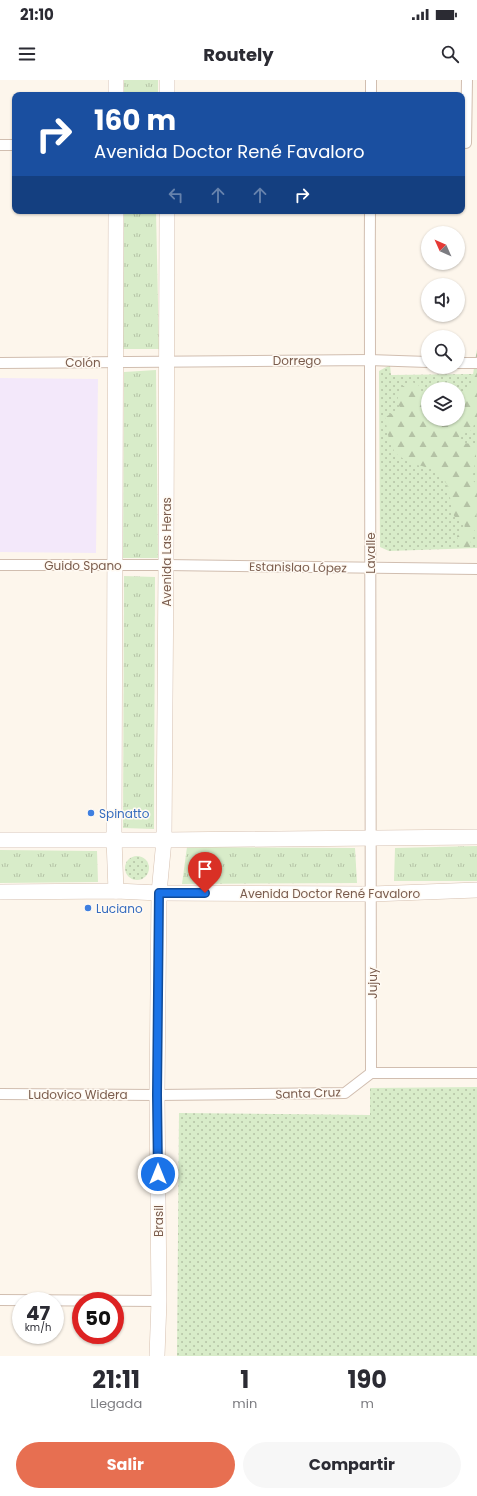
<!DOCTYPE html>
<html lang="es">
<head>
<meta charset="utf-8">
<style>
	:root { --surface:#fff; --page:#f7f7f7; --text:#2b2b33; --muted:#7c7c81; --accent:#e76f51 }
	body { margin:0; font-family:Poppins,sans-serif; background:var(--page); color:var(--text); height:100vh; display:flex; flex-direction:column; font-size:15px; white-space:nowrap }
	* { box-sizing:border-box; margin:0 }
	p { font-size:13px; color:var(--muted) }
	.icon { flex:none; width:22px; height:22px; fill:none; stroke:currentColor; stroke-width:2; stroke-linecap:round; stroke-linejoin:round }
	.map { position:relative; height:1276px; overflow:hidden }
	.panel { display:flex; flex-direction:column; background:var(--surface); flex:1 }
	.panel>* { flex:none }
	.hud { position:absolute; left:12px; top:12px; width:453px; height:122px; border-radius:8px; box-shadow:0 1px 3px #0004; background:#1a4fa0; color:#fff; overflow:hidden }
	.needle { width:26px; rotate:315deg }
	.controls { position:absolute; left:421px; top:146px; display:grid; gap:8px }
	.controls a { display:grid; place-items:center; width:44px; height:44px; border-radius:50%; background:var(--surface); box-shadow:0 1px 3px #0004; font-size:20px }
	.speed { position:absolute; left:12px; top:1212px; display:flex; gap:8px; font-size:20px; font-weight:700; text-align:center }
	.speed>* { display:grid; place-content:center; width:52px; height:52px; border-radius:50%; background:var(--surface); box-shadow:0 1px 3px #0004; line-height:1 }
	.speed small { font-size:10px; font-weight:400 }
	.speed .limit { border:6px solid #d22; background:#fff; color:#111 }
	.pin { position:absolute; display:grid; place-items:center; width:34px; height:34px; color:#fff; margin:-41px -17px; border-radius:50% 50% 50% 0; rotate:-45deg; box-shadow:0 0 4px #0007 }
	.pin .icon { rotate:45deg }
	.me { position:absolute; width:44px; margin:-22px; rotate:0deg; stroke-linejoin:round; filter:drop-shadow(0 0 3px #0008) }
	.turn { display:flex; align-items:center; gap:14px; height:84px; padding:0 16px; font-size:18px }
	.turn .icon { width:52px; height:52px; stroke-width:2.5 }
	.turn b { display:block; font-size:28px; line-height:34px }
	.lanes { display:flex; align-items:center; height:38px; padding:0 16px; background:#0003; justify-content:center; gap:20px; direction:ltr }
	.lanes .off { opacity:.35 }
	.eta { display:flex; justify-content:space-evenly; align-items:center; height:68px; text-align:center }
	.eta b { font-size:24px; font-weight:700; line-height:28px }
	.action { display:flex; gap:8px; margin-top:auto; padding:8px 16px }
	.action a { flex:1; height:46px; border-radius:24px; background:var(--accent); color:#fff; font-size:16px; font-weight:700; line-height:46px; text-align:center }
	.action a+a { background:var(--page); color:var(--text) }
	.status { display:flex; justify-content:space-between; align-items:center; height:28px; padding:0 20px; background:var(--surface); direction:ltr }
	.status svg { height:11px; fill:currentColor }
	header { display:flex; justify-content:space-between; align-items:center; height:52px; padding:0 16px; background:var(--surface); font-size:18px; font-weight:700 }
	.map>svg:first-child { display:block }
</style>
</head>
<body>
<div class="status"><b>21:10</b><svg viewBox="0 0 49 12"><path d="M0 12V9h3v3zM5 12V6h3v6zM10 12V3h3v9zM15 12V0h3v12zM26 1h20v11H26zM47 4h2v5h-2z"/></svg></div>
<header><svg class="icon" aria-label="menu" viewBox="0 0 24 24"><path d="M4 6h16M4 12h16M4 18h16"/></svg>Routely<svg class="icon" aria-label="search" viewBox="0 0 24 24"><circle cx="10" cy="10" r="6"/><path d="M15 15l6 6"/></svg></header>
<div class="map">
<svg width="477" height="1276" viewBox="0 0 477 1276">
	<defs>
		<pattern id="grass-dots" width="8" height="8" patternUnits="userSpaceOnUse"><rect width="8" height="8" fill="#d8ecc9"/><path d="M2 2h.1M6 6h.1" fill="none" stroke="#b4c2a5" stroke-width="1.8" stroke-linecap="round"/></pattern>
		<pattern id="forest-firs" width="22" height="20" patternUnits="userSpaceOnUse"><rect width="22" height="20" fill="#d8ecc9"/><path d="M5 1l3.5 6h-7zM16 11l3.5 6h-7z" fill="#b4c2a5"/></pattern>
		<pattern id="park-tufts" width="24" height="20" patternUnits="userSpaceOnUse"><rect width="24" height="20" fill="#d8ecc9"/><path d="M3 7l-1-3M5 7V3M7 7l1-3M15 17l-1-3M17 17v-4M19 17l1-3" fill="none" stroke="#b4c2a5"/></pattern>
	</defs>
	<rect width="100%" height="100%" fill="#fdf6ec"/>
	<polygon fill="#f3e8fa" points="0,298 98,299 96,473 0,472"/>
	<g fill="url(#grass-dots)" fill-rule="evenodd">
		<path d="M390 285 391 295 473 294V295H477V468L389 471 380 467 379 291ZM428 309H458V339H428Z"/>
		<circle cx="137" cy="788" r="12"/>
		<polygon points="477,1007 477,1276 177,1276 179,1033 370,1035 370,1008"/>
	</g>
	<polygon fill="url(#forest-firs)" points="477,269 477,344 475,342 472,350 459,356 462,363 476,364 476,377 472,400 477,404 477,419 476,419 477,448 472,453 470,468 459,466 457,456 465,446 454,436 447,404 434,390 422,386 411,384 395,373 389,360 385,337 401,329 397,322 400,308 411,302 418,304 422,314 428,313 428,339 458,339 458,316 460,317 471,307"/>
	<g fill="url(#park-tufts)">
		<rect x="124" y="0" width="34" height="15"/>
		<polygon points="123,131 156,131 159,269 124,269 116,268"/>
		<polygon points="156,290 158,478 123,478 124,292"/>
		<polygon points="124,496 155,497 154,749 123,748"/>
		<polygon points="477,766 477,801 394,801 395,768"/>
		<polygon points="187,767 355,768 357,803 182,804"/>
		<polygon points="0,770 97,771 98,802 0,803"/>
	</g>
	<g fill="none" stroke-linecap="round" stroke-linejoin="round">
		<g stroke="#d1beb0" stroke-width="12">
			<g id="street">
				<polyline points="371,15 371,0"/>
				<polyline points="466,63 467,0"/>
				<polyline points="0,65 15,65"/>
				<path d="M370 131C368 418 373 705 371 993"/>
				<polyline points="0,283 369,280 428,282"/>
				<polyline points="458,283 477,283"/>
				<polyline points="0,485 166,485 477,489"/>
				<polyline points="0,1014 157,1015 345,1013 371,993 477,993"/>
				<polyline points="0,1220 159,1221"/>
			</g>
		</g>
		<g stroke="#d6c0b0" stroke-width="16">
			<g id="secondary">
				<polyline points="116,0 116,15"/>
				<polyline points="167,15 167,0"/>
				<polyline points="0,760 164,760 477,757"/>
				<polyline points="116,811 114,759 116,131"/>
				<polyline points="0,812 116,811 159,813 372,814 477,810"/>
				<polyline points="157,1276 159,1221 157,1015 159,813 164,760 166,485 167,131"/>
			</g>
		</g>
		<use href="#street" stroke="#fff" stroke-width="10"/>
		<use href="#secondary" stroke="#fff" stroke-width="15"/>
	</g>
	<g fill="none" stroke-linecap="round" stroke-linejoin="round">
		<g stroke="#114b97" stroke-width="10">
			<polyline id="route" points="158,1094 157,1015 159,813 205,813"/>
		</g>
		<use href="#route" stroke="#1a73e8" stroke-width="7"/>
	</g>
	<g fill="#3f7fe0" stroke="#fffaf3" stroke-width="1.5">
		<circle cx="91" cy="733" r="4"/>
		<circle cx="88" cy="828" r="4"/>
	</g>
	<g text-anchor="middle" dominant-baseline="central" stroke-width="3" stroke-linejoin="round" paint-order="stroke">
		<g font-size="12" fill="#7a5c4d" stroke="#fffaf3">
			<text x="297" y="280">Dorrego</text>
			<text x="83" y="282">Colón</text>
			<text transform="translate(166 472) rotate(-90)">Avenida Las Heras</text>
			<text transform="translate(370 473) rotate(-90)">Lavalle</text>
			<text x="83" y="485">Guido Spano</text>
			<text transform="translate(298 487) rotate(1)">Estanislao López</text>
			<text x="330" y="813">Avenida Doctor René Favaloro</text>
			<text transform="translate(372 903) rotate(-90)">Jujuy</text>
			<text transform="translate(308 1013) rotate(-2)">Santa Cruz</text>
			<text x="78" y="1014">Ludovico Widera</text>
			<text transform="translate(158 1141) rotate(-90)">Brasil</text>
		</g>
		<g font-size="12" fill="#366cbe" stroke="#fffaf3" text-anchor="start">
			<text x="99" y="733">Spinatto</text>
			<text x="96" y="828">Luciano</text>
		</g>
	</g>
</svg>
<div class="controls">
<a><svg class="needle" viewBox="-14 -14 28 28"><path d="M0-13l5 13h-10z" fill="#e53935"/><path d="M0 13l5-13h-10z" fill="#7c7c81"/></svg></a>
<a><svg class="icon" aria-label="sound" viewBox="0 0 24 24"><path d="M4 9h4l5-4v14l-5-4H4zM17 9q2 3 0 6"/></svg></a>
<a><svg class="icon" aria-label="search" viewBox="0 0 24 24"><circle cx="10" cy="10" r="6"/><path d="M15 15l6 6"/></svg></a>
<a><svg class="icon" aria-label="layers" viewBox="0 0 24 24"><path d="M12 4l9 5-9 5-9-5zM3 14l9 5 9-5"/></svg></a>
</div>
<div class="speed"><div>47<small>km/h</small></div><div class="limit">50</div></div>
<div class="pin" style="left:205px;top:813px;background:#d93025"><svg class="icon" aria-label="arrive" viewBox="0 0 24 24"><path d="M6 21V4h12l-3 4 3 4H6"/></svg></div>
<svg class="me" style="left:158px;top:1094px" viewBox="-20 -20 40 40"><circle r="17" fill="#1a73e8" stroke="#fff" stroke-width="3"/><path d="M0-11L8 9 0 5-8 9z" fill="#fff"/></svg>
<div class="hud">
<div class="turn"><svg class="icon" aria-label="right" viewBox="0 0 24 24"><path d="M7 20v-9h11M14 6l5 5-5 5"/></svg><div><b>160 m</b>Avenida Doctor René Favaloro</div></div>
<div class="lanes"><svg class="icon off" aria-label="left" viewBox="0 0 24 24"><path d="M17 20v-9H6M10 6l-5 5 5 5"/></svg><svg class="icon off" aria-label="ahead" viewBox="0 0 24 24"><path d="M12 20V5M6 11l6-6 6 6"/></svg><svg class="icon off" aria-label="ahead" viewBox="0 0 24 24"><path d="M12 20V5M6 11l6-6 6 6"/></svg><svg class="icon" aria-label="right" viewBox="0 0 24 24"><path d="M7 20v-9h11M14 6l5 5-5 5"/></svg></div>
</div>
</div>
<section class="panel">
<div class="eta">
<div><b>21:11</b><p>Llegada</p></div>
<div><b>1</b><p>min</p></div>
<div><b>190</b><p>m</p></div>
</div>
<div class="action"><a>Salir</a><a>Compartir</a></div>
</section>
</body>
</html>
